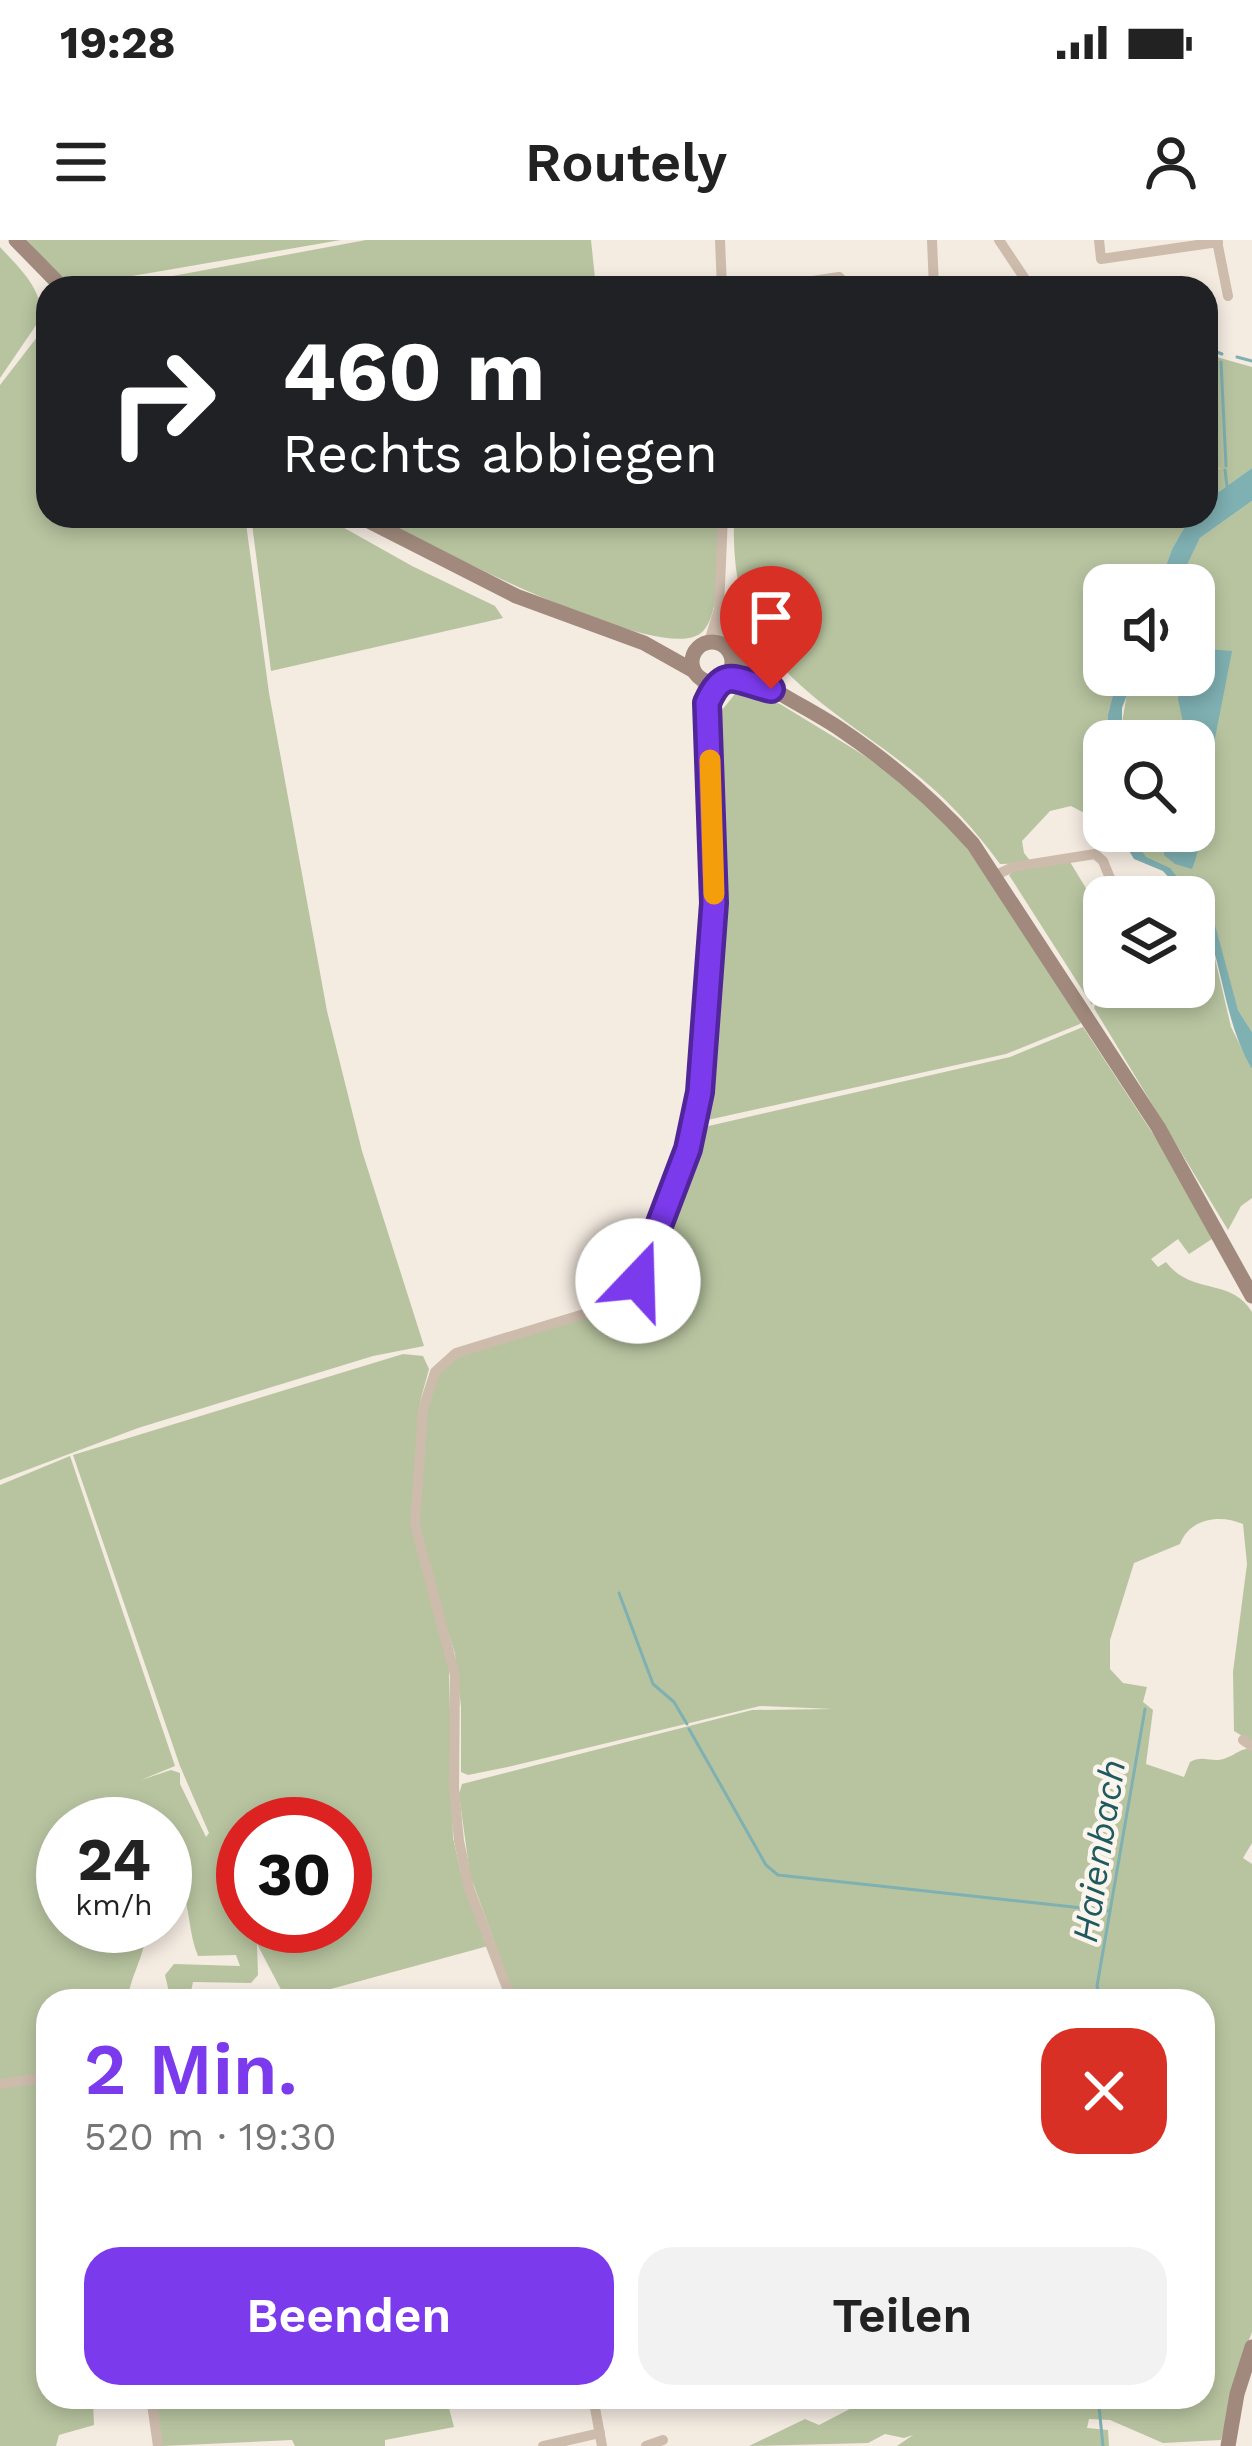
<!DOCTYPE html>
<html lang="de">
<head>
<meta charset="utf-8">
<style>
	:root { --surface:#fff; --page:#f2f2f2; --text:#222; --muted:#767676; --accent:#7c3aed }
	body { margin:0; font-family:"Work Sans",sans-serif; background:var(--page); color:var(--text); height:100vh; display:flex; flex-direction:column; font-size:45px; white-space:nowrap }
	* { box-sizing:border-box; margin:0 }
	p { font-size:39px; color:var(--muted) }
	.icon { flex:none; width:66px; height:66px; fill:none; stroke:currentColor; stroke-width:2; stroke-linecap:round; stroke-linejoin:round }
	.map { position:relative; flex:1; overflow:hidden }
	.side { position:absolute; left:36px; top:1749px; width:1179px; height:420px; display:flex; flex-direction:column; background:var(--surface); border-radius:36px; box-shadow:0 6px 18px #0003 }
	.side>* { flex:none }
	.top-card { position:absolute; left:36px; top:36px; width:1182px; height:252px; border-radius:36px; box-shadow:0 6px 18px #0003; background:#202124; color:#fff; overflow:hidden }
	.fabs { position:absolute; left:1083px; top:324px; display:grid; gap:24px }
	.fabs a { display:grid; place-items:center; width:132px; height:132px; border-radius:24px; background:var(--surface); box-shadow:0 6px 18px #0003; font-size:60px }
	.speed { position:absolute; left:36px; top:1557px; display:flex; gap:24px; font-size:60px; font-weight:700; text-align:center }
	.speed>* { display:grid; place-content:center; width:156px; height:156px; border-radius:50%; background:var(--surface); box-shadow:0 6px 18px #0003; line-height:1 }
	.speed small { font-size:30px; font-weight:400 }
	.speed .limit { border:18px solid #d22; background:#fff; color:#111 }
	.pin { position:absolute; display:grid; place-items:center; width:102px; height:102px; color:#fff; margin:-123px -51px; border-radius:50% 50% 50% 0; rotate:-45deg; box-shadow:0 0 12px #0007 }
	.pin .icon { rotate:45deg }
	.me { position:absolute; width:132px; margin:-66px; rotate:21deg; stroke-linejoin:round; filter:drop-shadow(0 0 9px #0008) }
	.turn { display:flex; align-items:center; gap:42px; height:252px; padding:0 48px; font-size:54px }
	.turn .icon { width:156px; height:156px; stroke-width:2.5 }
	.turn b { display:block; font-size:84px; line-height:102px }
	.round { display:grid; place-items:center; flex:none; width:126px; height:126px; border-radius:36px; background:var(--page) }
	.headline { display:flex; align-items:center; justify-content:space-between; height:204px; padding:0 48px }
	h1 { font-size:72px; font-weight:600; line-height:90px; color:var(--accent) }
	.action { display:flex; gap:24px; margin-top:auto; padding:24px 48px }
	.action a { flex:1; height:138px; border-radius:36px; background:var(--accent); color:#fff; font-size:48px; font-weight:600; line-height:138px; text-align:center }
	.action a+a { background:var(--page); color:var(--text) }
	.status { display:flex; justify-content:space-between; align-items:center; height:84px; padding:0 60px; background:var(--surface); direction:ltr }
	.status svg { height:33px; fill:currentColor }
	header { display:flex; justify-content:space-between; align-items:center; height:156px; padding:0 48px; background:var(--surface); font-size:54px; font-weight:600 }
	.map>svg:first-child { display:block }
</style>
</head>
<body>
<div class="status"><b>19:28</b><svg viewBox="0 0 49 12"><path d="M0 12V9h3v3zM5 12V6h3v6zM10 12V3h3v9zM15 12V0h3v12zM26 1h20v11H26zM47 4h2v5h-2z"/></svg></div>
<header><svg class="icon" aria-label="menu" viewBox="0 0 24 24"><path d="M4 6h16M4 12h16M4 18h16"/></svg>Routely<svg class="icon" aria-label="person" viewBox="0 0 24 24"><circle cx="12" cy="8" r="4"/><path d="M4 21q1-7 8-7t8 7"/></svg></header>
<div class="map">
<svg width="1252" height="2206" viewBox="0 0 1252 2206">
	<rect width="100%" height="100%" fill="#f4ebe1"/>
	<g fill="#b8c4a0" fill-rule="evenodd">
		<polygon points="27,0 341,0 74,46 68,46"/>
		<polygon points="366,0 591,0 596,48 108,48"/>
		<path d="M0 7C18 27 43 48 41 78L0 138Z"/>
		<polygon points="48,83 48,276 245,276 269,453 327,771 362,911 424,1106 373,1116 138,1188 0,1240 0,145"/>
		<polygon points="1206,114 1252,127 1252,228 1206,261 1206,232 1222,228 1206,230"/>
		<polygon points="1252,261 1252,792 1238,770 1207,674 1185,646 1146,619 1122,591 1194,591 1194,501 1119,501 1130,435 1194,435 1194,345 1176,345 1200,298"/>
		<polygon points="251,276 323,276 412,326 495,366 503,378 271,431"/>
		<path d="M374 276H718C717 304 723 376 701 393 659 427 423 301 374 276Z"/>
		<path d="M734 276H1096L1123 288C1138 271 1168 276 1191 276L1172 309 1159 345H1104V435H1118L1108 474V501H1104V589L1099 592 1092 577 1071 566 1050 571 1022 601 1024 613 1032 623 1000 624C974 588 945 557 910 529 859 488 792 452 757 394 736 358 733 316 734 276Z"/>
		<polygon points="739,449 780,464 857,511 894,536 958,595 1082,780 1080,784 1006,814 703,881 718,475"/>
		<polygon points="1070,622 1103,676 1102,732 1092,765 1009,635 1014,630"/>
		<polygon points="1194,669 1212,706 1231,787 1252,829 1252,958 1241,966 1228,990 1094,768 1104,744 1104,747 1194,747"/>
		<path d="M1083 787 1174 926 1212 999 1189 1014 1178 999 1151 1019 1158 1027 1166 1022C1192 1056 1231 1037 1252 1072V1502L1234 1491 1233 1432 1247 1324 1243 1284C1220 1274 1190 1278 1180 1304L1134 1323 1110 1400V1429L1123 1443 1147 1447 1143 1462 1153 1470 1146 1524 1184 1537 1190 1522C1203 1514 1213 1524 1226 1518 1237 1514 1239 1509 1252 1508V1603L1243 1618 1252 1624V2092L1240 2124 1221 2200 1163 2203 1110 2180 1089 2179 1087 2188 1108 2190 1109 2206H897L913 2195 904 2198 885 2194 868 2203 749 2206 805 2179 819 2185 873 2157H1203V1761H516L470 1635 459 1554 462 1544 752 1470 833 1469 760 1466 512 1526 468 1535 461 1532V1467L455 1414 429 1330 418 1276 425 1176 438 1134 455 1118 630 1057 644 1038 700 888 1010 817Z"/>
		<path d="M403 1114 423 1116 429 1129 420 1162 411 1285 449 1430 453 1598 461 1633 488 1706 287 1761 257 1704 258 1735 251 1743 193 1742 189 1761H171L165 1735 174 1724 240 1726 236 1715 198 1716C188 1692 191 1669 180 1645L170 1642 165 1631V1584H63V1686H146C148 1709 132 1732 128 1757H120L119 1761H48V1833L0 1841V1245L70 1216 175 1526 141 1540 171 1530 180 1533V1544L206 1597 209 1593 180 1526 73 1215ZM243 1584H345V1686H243Z"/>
		<polygon points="48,1839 48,2157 117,2157 93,2162 94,2185 59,2195 56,2206 0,2206 0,1846"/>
		<polygon points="154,2157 446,2157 454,2187 385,2200 385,2206 295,2206 292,2200 162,2206"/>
	</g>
	<g fill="#7fb0b2">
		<polygon points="1252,228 1252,261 1200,298 1177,345 1159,345 1172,309 1191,276 1206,276 1206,261"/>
		<polygon points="1194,408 1232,411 1210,524 1194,531 1194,501 1187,501 1178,459 1181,435 1194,435"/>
		<polygon points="1118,435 1135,435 1122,468 1122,501 1108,501 1108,474"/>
		<path d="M1194 554C1205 575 1201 608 1192 629L1175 624 1164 615V591H1194Z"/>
		<path d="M1117 591H1128L1146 617 1170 628 1215 685 1238 770 1252 792V829C1228 788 1225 745 1211 701 1205 685 1194 674 1194 657H1186L1163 631 1134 619Z"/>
	</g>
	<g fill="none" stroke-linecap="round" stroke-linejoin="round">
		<g stroke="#7fb0b2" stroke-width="3">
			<polyline points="1206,108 1222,114"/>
			<polyline points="1237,117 1252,121"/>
			<polyline points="1221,122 1226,226"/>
			<polyline points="1225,230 1227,246"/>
			<polyline points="619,1353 653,1444 674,1462 687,1484"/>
			<polyline points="689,1489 766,1625 778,1635 1110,1671"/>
			<polyline points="1101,1761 1097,1746 1145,1469"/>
			<polyline points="1098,2157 1103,2206"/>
		</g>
		<g stroke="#cdbbac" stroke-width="10">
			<polyline points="720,0 722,48"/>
			<polyline points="932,0 934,48"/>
			<polyline points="999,0 1031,48"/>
			<polyline points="1099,0 1101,19 1218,2"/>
			<polyline points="1217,1 1228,56"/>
			<polyline points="766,48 839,37 850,48"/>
			<polyline points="709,402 718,372"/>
			<polyline points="723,405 719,368 723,276"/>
			<polyline points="996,635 1013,627 1095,614 1103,621 1114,648"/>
			<polyline points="1243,1500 1252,1506"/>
			<polyline points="512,1761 469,1648 459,1601 454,1548 455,1435 415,1285 423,1169 435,1132 456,1113 607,1067 627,1054 642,1033 695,886 703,834 714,663 711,527 707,463 701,440"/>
			<polyline points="0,1844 48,1837"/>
			<polyline points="151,2157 158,2206"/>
			<polyline points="593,2157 602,2206"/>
			<polyline points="543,2206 600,2193"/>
			<polyline points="646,2206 663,2200"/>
		</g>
		<g stroke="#a18a7d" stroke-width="15">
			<polyline points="16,0 63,48"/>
			<polyline points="359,276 516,356 644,403 694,431"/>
			<circle cx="712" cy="422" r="20"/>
			<path d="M732 418C764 449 804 465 840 489 889 522 934 560 973 604L1158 887 1252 1056"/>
			<polyline points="1228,2206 1237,2154 1252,2107"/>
		</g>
	</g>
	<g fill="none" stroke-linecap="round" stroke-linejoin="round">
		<g stroke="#51269a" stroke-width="30">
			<path id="route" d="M638 1041 688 909 700 852 714 663 707 463C724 425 736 441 771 449"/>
		</g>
		<use href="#route" stroke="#7c3aed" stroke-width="21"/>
		<polyline stroke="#f59e0b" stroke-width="21" points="710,520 714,654"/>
	</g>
	<g text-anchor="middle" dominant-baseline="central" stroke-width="9" stroke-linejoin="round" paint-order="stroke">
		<g font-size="36" font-style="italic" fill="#1f5a5e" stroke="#fbf5ee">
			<text transform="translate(1099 1611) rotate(-81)">Haienbach</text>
		</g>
	</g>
</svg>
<div class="fabs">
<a><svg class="icon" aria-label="sound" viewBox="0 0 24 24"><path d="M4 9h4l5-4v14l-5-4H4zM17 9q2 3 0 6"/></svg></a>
<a><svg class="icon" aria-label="search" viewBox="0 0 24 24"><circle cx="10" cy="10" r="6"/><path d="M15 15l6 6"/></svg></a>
<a><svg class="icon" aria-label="layers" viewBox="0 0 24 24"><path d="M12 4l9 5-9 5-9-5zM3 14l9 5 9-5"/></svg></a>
</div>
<div class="speed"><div>24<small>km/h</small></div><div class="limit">30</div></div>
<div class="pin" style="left:771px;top:449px;background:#d93025"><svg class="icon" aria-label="arrive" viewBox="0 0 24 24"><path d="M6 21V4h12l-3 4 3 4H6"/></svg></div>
<svg class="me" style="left:638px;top:1041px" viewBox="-20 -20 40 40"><circle r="19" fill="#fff"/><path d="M0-13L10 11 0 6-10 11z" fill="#7c3aed"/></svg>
<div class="top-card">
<div class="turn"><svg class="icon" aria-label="right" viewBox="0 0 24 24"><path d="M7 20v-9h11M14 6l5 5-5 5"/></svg><div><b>460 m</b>Rechts abbiegen</div></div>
</div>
<section class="side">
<div class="headline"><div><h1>2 Min.</h1><p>520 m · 19:30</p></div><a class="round" style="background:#d93025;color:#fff"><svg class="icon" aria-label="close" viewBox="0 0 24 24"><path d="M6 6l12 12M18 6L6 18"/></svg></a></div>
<div class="action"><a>Beenden</a><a>Teilen</a></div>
</section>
</div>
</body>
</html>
